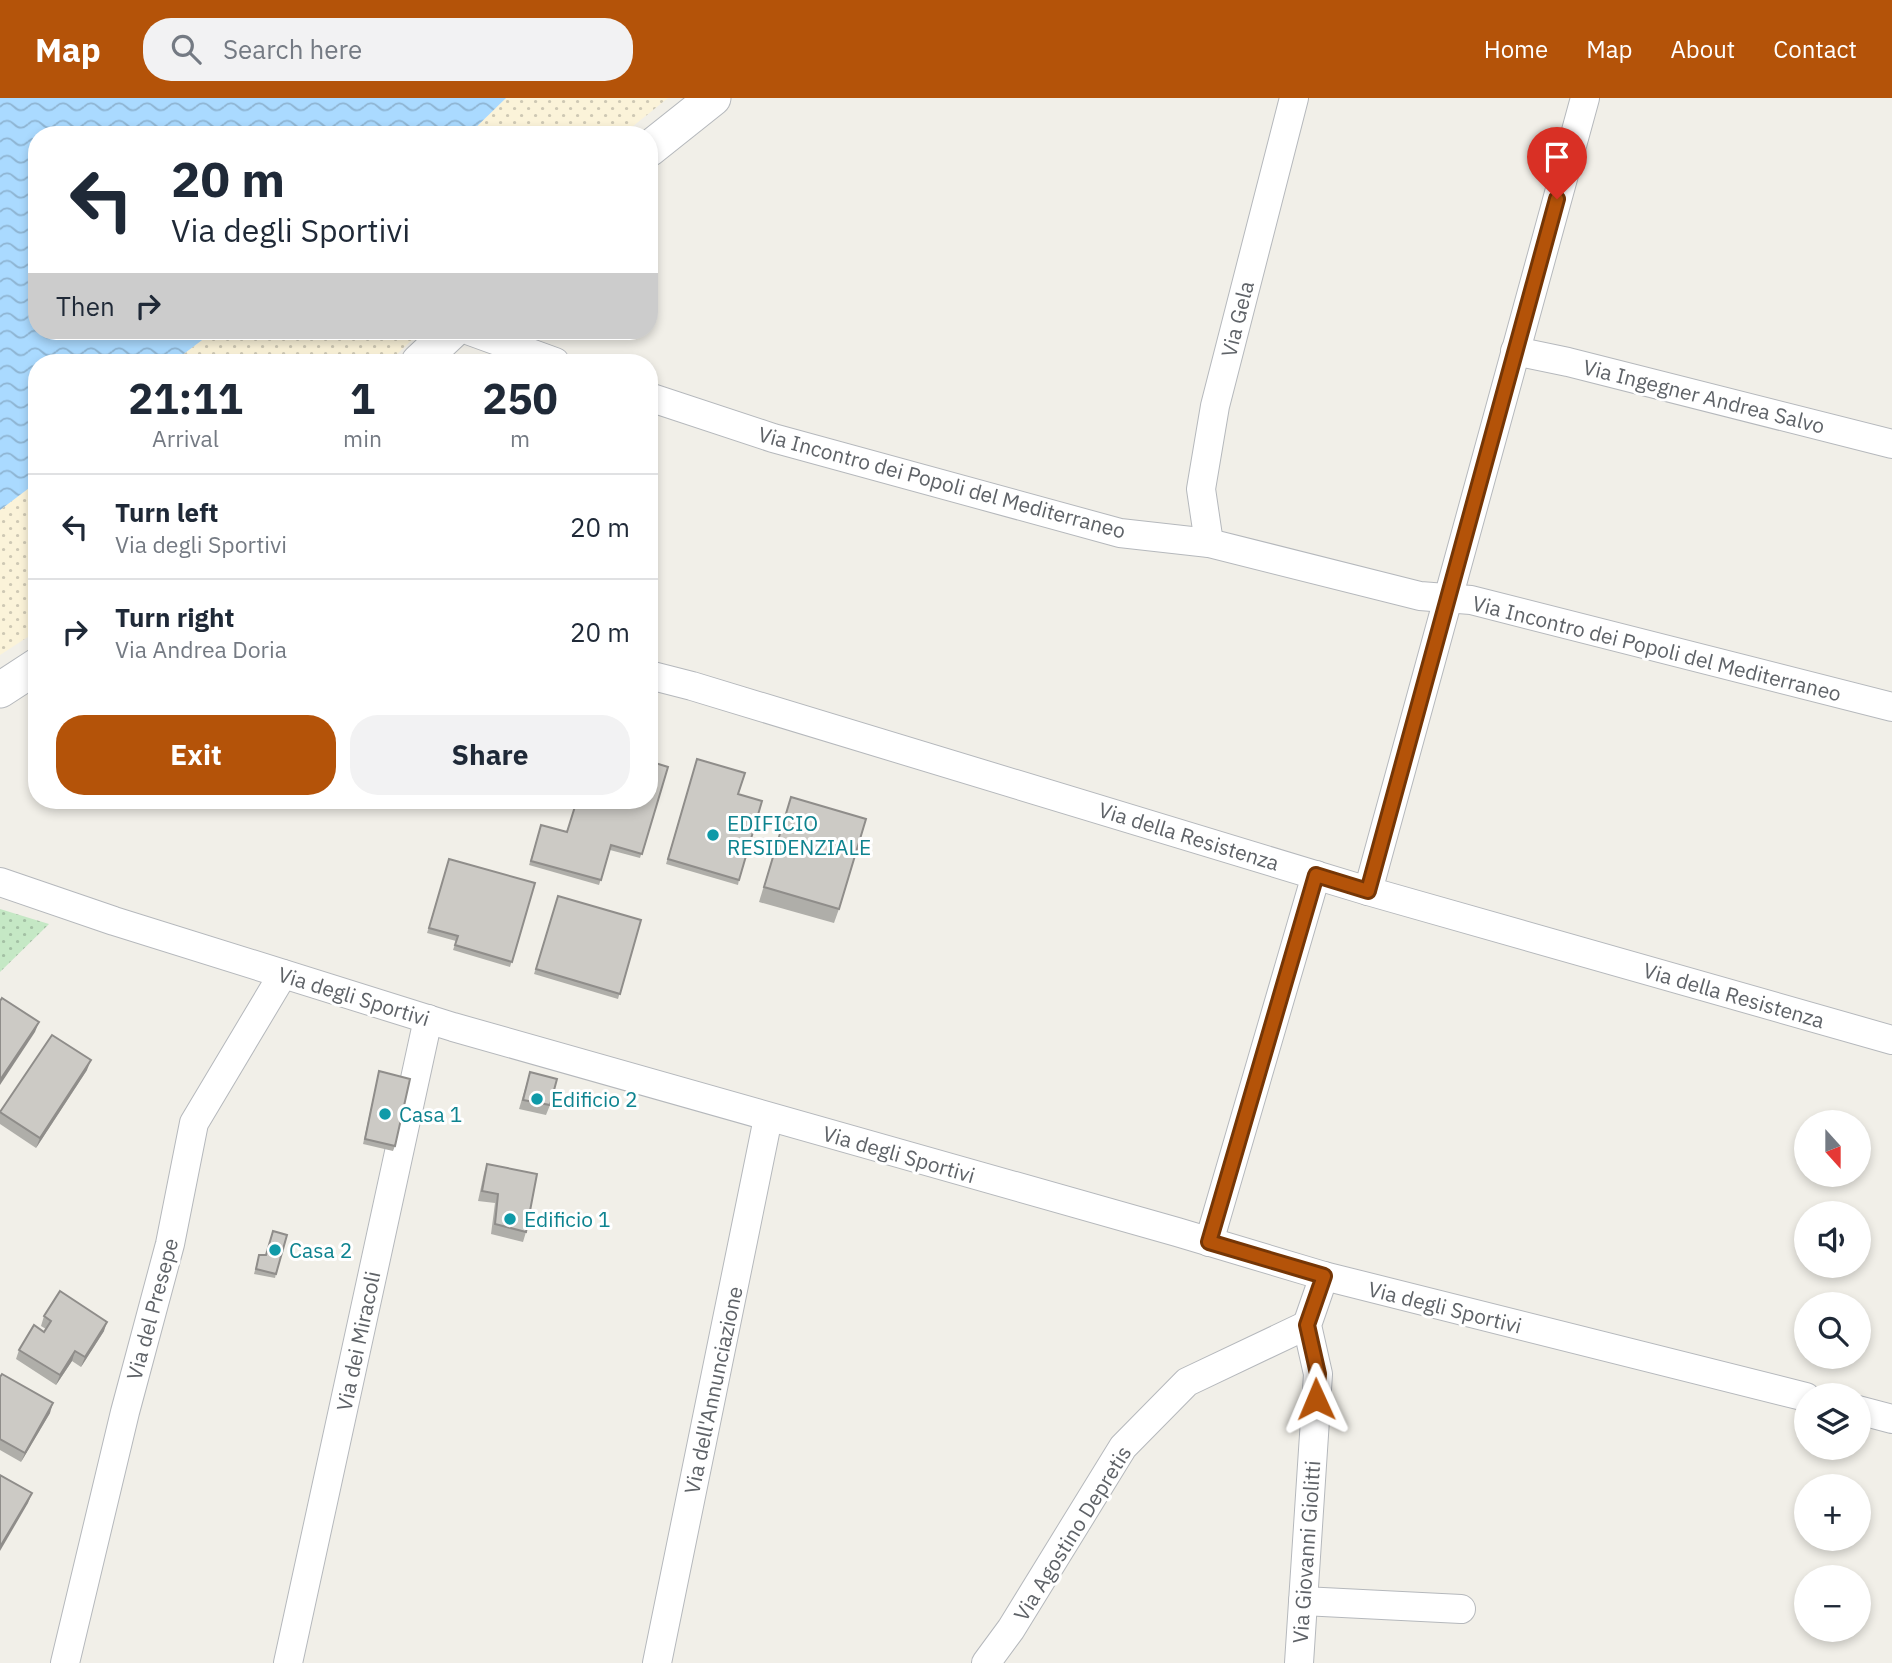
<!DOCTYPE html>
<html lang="en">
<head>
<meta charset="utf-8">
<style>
	:root { --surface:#fff; --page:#f2f2f3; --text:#1f2937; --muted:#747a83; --line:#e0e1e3; --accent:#b45309 }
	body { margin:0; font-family:"IBM Plex Sans",sans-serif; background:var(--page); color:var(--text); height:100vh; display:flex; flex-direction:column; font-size:26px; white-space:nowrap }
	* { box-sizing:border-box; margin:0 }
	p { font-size:23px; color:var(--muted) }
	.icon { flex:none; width:38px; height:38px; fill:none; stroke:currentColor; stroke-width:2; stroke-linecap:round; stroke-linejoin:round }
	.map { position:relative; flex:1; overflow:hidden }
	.drawer { position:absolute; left:28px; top:256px; width:630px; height:455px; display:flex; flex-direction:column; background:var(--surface); border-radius:28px; box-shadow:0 4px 10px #0003 }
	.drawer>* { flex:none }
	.top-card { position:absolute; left:28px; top:28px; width:630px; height:214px; border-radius:28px; box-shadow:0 4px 10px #0003; background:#fff; color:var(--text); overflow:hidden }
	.needle { width:46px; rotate:159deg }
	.controls { position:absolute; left:1794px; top:1012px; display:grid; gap:14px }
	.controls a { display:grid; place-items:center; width:77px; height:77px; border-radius:50%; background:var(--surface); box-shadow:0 4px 10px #0003; font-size:35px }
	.pin { position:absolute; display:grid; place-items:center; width:60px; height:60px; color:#fff; margin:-72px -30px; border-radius:50% 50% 50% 0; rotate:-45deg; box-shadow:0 0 7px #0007 }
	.pin .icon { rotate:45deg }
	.me { position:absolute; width:77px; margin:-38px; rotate:359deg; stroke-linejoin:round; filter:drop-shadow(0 0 5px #0008) }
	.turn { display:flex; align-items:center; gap:24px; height:147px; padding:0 28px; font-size:32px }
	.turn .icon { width:91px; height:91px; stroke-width:2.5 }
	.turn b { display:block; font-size:49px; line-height:60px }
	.then { display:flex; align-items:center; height:66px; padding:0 28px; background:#0003; gap:14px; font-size:26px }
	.eta { display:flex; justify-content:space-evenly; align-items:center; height:119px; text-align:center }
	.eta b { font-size:42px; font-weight:700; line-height:49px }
	.cta { display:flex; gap:14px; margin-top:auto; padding:14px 28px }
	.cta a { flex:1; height:80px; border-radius:28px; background:var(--accent); color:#fff; font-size:28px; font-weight:700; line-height:80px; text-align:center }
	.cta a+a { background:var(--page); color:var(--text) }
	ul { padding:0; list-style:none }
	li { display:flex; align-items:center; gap:21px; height:105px; padding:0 28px; border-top:2px solid var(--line) }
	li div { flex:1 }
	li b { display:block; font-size:26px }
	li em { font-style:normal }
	header { display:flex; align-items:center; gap:42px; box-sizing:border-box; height:98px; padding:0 35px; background:var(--accent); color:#fff }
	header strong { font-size:33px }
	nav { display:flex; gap:38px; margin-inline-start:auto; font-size:24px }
	.search { width:490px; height:63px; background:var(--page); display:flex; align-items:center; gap:18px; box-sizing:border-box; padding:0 24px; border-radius:28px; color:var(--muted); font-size:26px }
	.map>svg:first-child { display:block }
</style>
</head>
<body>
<header>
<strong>Map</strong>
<div class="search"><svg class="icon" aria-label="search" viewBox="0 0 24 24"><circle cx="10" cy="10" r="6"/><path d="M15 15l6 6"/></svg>Search here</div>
<nav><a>Home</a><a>Map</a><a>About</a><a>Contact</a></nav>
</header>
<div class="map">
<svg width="1892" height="1565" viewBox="0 0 1892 1565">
	<defs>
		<pattern id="sand-dots" width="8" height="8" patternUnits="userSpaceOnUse" patternTransform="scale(1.75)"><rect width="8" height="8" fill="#fbf3d9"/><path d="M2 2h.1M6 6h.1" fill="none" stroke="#cec8b4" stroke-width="1.8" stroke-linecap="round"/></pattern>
		<pattern id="garden-dots" width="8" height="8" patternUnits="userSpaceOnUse" patternTransform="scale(1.75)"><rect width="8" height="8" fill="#c5e8c5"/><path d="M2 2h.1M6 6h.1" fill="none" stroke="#a3c0a4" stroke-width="1.8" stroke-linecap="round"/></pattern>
		<pattern id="water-waves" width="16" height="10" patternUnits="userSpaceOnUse" patternTransform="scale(1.75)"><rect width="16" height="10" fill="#aadaff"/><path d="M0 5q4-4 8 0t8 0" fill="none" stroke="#8eb4d2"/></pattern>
	</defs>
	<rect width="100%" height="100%" fill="#f1efe8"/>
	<g fill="url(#sand-dots)">
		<polygon points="506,0 668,0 622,37 468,37"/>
		<polygon points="214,233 421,233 389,264 173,264"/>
		<polygon points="37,384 37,533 0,557 0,412"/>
	</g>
	<polygon fill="url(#garden-dots)" points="0,811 49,826 0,874"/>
	<polygon fill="url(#water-waves)" points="0,0 506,0 468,37 37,37 37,233 214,233 173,264 37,264 37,384 0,412"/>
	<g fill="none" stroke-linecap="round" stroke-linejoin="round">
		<g stroke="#b5b8bc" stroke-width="30">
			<g id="minor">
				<polyline points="470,233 555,264"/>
				<polyline points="1515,253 1568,264 1892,346"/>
				<polyline points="649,299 773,340 1120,435 1209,445 1420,498 1471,502 1892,609"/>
				<polyline points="1209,445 1201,391 1215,308 1294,0"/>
				<polyline points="649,577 692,588 1368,793 1892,942"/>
				<polyline points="0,784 114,823 453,929 1177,1134 1324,1178 1806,1299"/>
				<polyline points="1368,793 1585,0"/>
				<polyline points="1209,1144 1316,777"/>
				<polyline points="1858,1312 1892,1321"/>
				<polyline points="1303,1503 1461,1511"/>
				<polyline points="65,1565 125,1314 170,1146 194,1025 283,876"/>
				<polyline points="288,1565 428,921"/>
				<polyline points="657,1565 768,1020"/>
				<polyline points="986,1565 1011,1531 1123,1349 1187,1284 1307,1227"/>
				<polyline points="1299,1565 1318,1276 1307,1227 1324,1178"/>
			</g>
		</g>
		<g stroke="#b5b8bc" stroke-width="37">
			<g id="tertiary">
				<polyline points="649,51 713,0"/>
				<polyline points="419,264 452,233"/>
				<polyline points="0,592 37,568"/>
			</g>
		</g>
		<use href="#minor" stroke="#fff" stroke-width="28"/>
		<use href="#tertiary" stroke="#fff" stroke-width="35"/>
	</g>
	<g fill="#afaea9">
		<polygon points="697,661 738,696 739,782 738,787 666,766"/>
		<polygon points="668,669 640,760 610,752 599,787 529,767 541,727 567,734"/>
		<polygon points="791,699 839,811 834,825 759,804"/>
		<polygon points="449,761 535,785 510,869 453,852 456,843 427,835"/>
		<polygon points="558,798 641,822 618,901 534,876"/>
		<polygon points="87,972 36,1050 0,1026 0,1014"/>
		<polygon points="379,973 395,1048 393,1053 363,1046"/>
		<polygon points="530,974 550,1007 546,1017 519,1011"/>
		<polygon points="487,1066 526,1134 523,1144 491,1136 495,1105 478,1103 484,1075"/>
		<polygon points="259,1157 276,1176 275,1180 254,1176"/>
		<polygon points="44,1218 104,1233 81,1269 72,1263 56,1287 16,1261 19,1252 44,1234 46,1231 41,1228"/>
		<polygon points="0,1279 50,1315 21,1364 0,1352"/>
	</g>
	<g fill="#8f8d8a">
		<polygon points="39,924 35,934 0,987 0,982"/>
		<polygon points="91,962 87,972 36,1050 40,1040"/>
		<polygon points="107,1224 104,1233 81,1269 85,1259"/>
		<polygon points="75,1253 72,1263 56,1287 60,1277"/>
		<polygon points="53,1305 50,1315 21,1364 25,1355"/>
		<polygon points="32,1395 28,1405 0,1453 0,1449"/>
	</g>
	<g fill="#cccac5" stroke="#8f8d8a" stroke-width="2">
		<polygon points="697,661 745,675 738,696 762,703 739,782 668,761"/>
		<polygon points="649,663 668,669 642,756 611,747 601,782 531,763 541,727 567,734 577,702 649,702"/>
		<polygon points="791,699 866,721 839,811 764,789"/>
		<polygon points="449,761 535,785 512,864 455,847 458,838 429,830"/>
		<polygon points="558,798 641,822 620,896 536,871"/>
		<polygon points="2,900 39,924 0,982 0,903"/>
		<polygon points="52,937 91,962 40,1040 0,1014"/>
		<polygon points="379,973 410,981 395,1048 365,1041"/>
		<polygon points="530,974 557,981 550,1007 523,1002"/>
		<polygon points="487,1066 537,1076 526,1134 495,1126 498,1096 482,1093"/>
		<polygon points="273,1133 287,1137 276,1176 256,1171 259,1157 266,1157"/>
		<polygon points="60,1193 107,1224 85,1259 75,1253 60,1277 19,1252 34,1227 44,1234 51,1223 44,1218"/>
		<polygon points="2,1276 53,1305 25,1355 0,1341 0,1279"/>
		<polygon points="0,1377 32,1395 0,1449"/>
	</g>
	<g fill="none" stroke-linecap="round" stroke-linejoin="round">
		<g stroke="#753606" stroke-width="18">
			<polyline id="route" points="1316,1301 1318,1276 1307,1227 1324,1178 1209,1144 1316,777 1368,793 1557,101"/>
		</g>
		<use href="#route" stroke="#b45309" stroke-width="12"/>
	</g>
	<g fill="#0f9aa8" stroke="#fff" stroke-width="2.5">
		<circle cx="713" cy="737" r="7"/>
		<circle cx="537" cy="1001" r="7"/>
		<circle cx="385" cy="1016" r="7"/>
		<circle cx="510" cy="1121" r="7"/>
		<circle cx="275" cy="1152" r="7"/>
	</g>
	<g text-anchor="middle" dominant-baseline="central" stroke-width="6" stroke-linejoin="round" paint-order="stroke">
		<g font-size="21" fill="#5f6368" stroke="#fff">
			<text transform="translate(1237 221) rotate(-76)">Via Gela</text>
			<text transform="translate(1704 298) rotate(14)">Via Ingegner Andrea Salvo</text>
			<text transform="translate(942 384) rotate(15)">Via Incontro dei Popoli del Mediterraneo</text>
			<text transform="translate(1657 550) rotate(14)">Via Incontro dei Popoli del Mediterraneo</text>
			<text transform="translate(1189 738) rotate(17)">Via della Resistenza</text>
			<text transform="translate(1734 897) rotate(16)">Via della Resistenza</text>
			<text transform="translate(354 898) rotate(17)">Via degli Sportivi</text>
			<text transform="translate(899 1056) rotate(16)">Via degli Sportivi</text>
			<text transform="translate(1445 1209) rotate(14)">Via degli Sportivi</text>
			<text transform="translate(152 1211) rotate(-75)">Via del Presepe</text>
			<text transform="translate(358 1243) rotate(-78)">Via dei Miracoli</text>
			<text transform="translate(713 1292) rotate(-78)">Via dell'Annunciazione</text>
			<text transform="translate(1072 1435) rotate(-58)">Via Agostino Depretis</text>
			<text transform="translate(1306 1454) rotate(-86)">Via Giovanni Giolitti</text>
		</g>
		<g font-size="21" fill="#0d838f" stroke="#fff" text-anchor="start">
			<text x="727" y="725">EDIFICIO<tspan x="727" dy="24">RESIDENZIALE</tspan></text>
			<text x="551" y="1001">Edificio 2</text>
			<text x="399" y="1016">Casa 1</text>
			<text x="524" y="1121">Edificio 1</text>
			<text x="289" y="1152">Casa 2</text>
		</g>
	</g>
</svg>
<div class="controls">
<a><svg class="needle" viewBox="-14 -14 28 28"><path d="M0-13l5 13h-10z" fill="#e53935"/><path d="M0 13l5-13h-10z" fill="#747a83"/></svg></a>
<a><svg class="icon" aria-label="sound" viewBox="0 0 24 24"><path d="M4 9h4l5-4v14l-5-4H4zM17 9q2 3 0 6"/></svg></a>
<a><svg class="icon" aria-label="search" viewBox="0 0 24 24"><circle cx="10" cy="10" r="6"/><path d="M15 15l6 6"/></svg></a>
<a><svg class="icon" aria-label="layers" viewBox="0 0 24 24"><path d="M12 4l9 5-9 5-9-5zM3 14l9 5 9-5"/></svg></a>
<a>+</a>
<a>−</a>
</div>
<div class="pin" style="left:1557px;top:101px;background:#d93025"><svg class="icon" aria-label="arrive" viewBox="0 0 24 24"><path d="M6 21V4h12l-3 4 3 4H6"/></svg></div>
<svg class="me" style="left:1316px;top:1301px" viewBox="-20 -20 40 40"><path d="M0-17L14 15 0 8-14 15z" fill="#b45309" stroke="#fff" stroke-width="4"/></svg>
<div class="top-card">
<div class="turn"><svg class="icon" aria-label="left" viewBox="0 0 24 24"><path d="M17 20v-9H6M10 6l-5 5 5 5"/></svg><div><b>20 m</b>Via degli Sportivi</div></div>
<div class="then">Then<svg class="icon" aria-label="right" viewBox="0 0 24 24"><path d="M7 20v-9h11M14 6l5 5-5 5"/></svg></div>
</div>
<section class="drawer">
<div class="eta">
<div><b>21:11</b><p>Arrival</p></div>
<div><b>1</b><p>min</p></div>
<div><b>250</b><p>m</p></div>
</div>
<ul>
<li><svg class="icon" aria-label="left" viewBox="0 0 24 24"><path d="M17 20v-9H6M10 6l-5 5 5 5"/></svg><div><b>Turn left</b><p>Via degli Sportivi</p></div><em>20 m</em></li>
<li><svg class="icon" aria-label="right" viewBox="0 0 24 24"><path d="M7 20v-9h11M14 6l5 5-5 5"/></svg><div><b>Turn right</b><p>Via Andrea Doria</p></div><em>20 m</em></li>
</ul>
<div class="cta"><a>Exit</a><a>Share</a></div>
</section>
</div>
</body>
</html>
